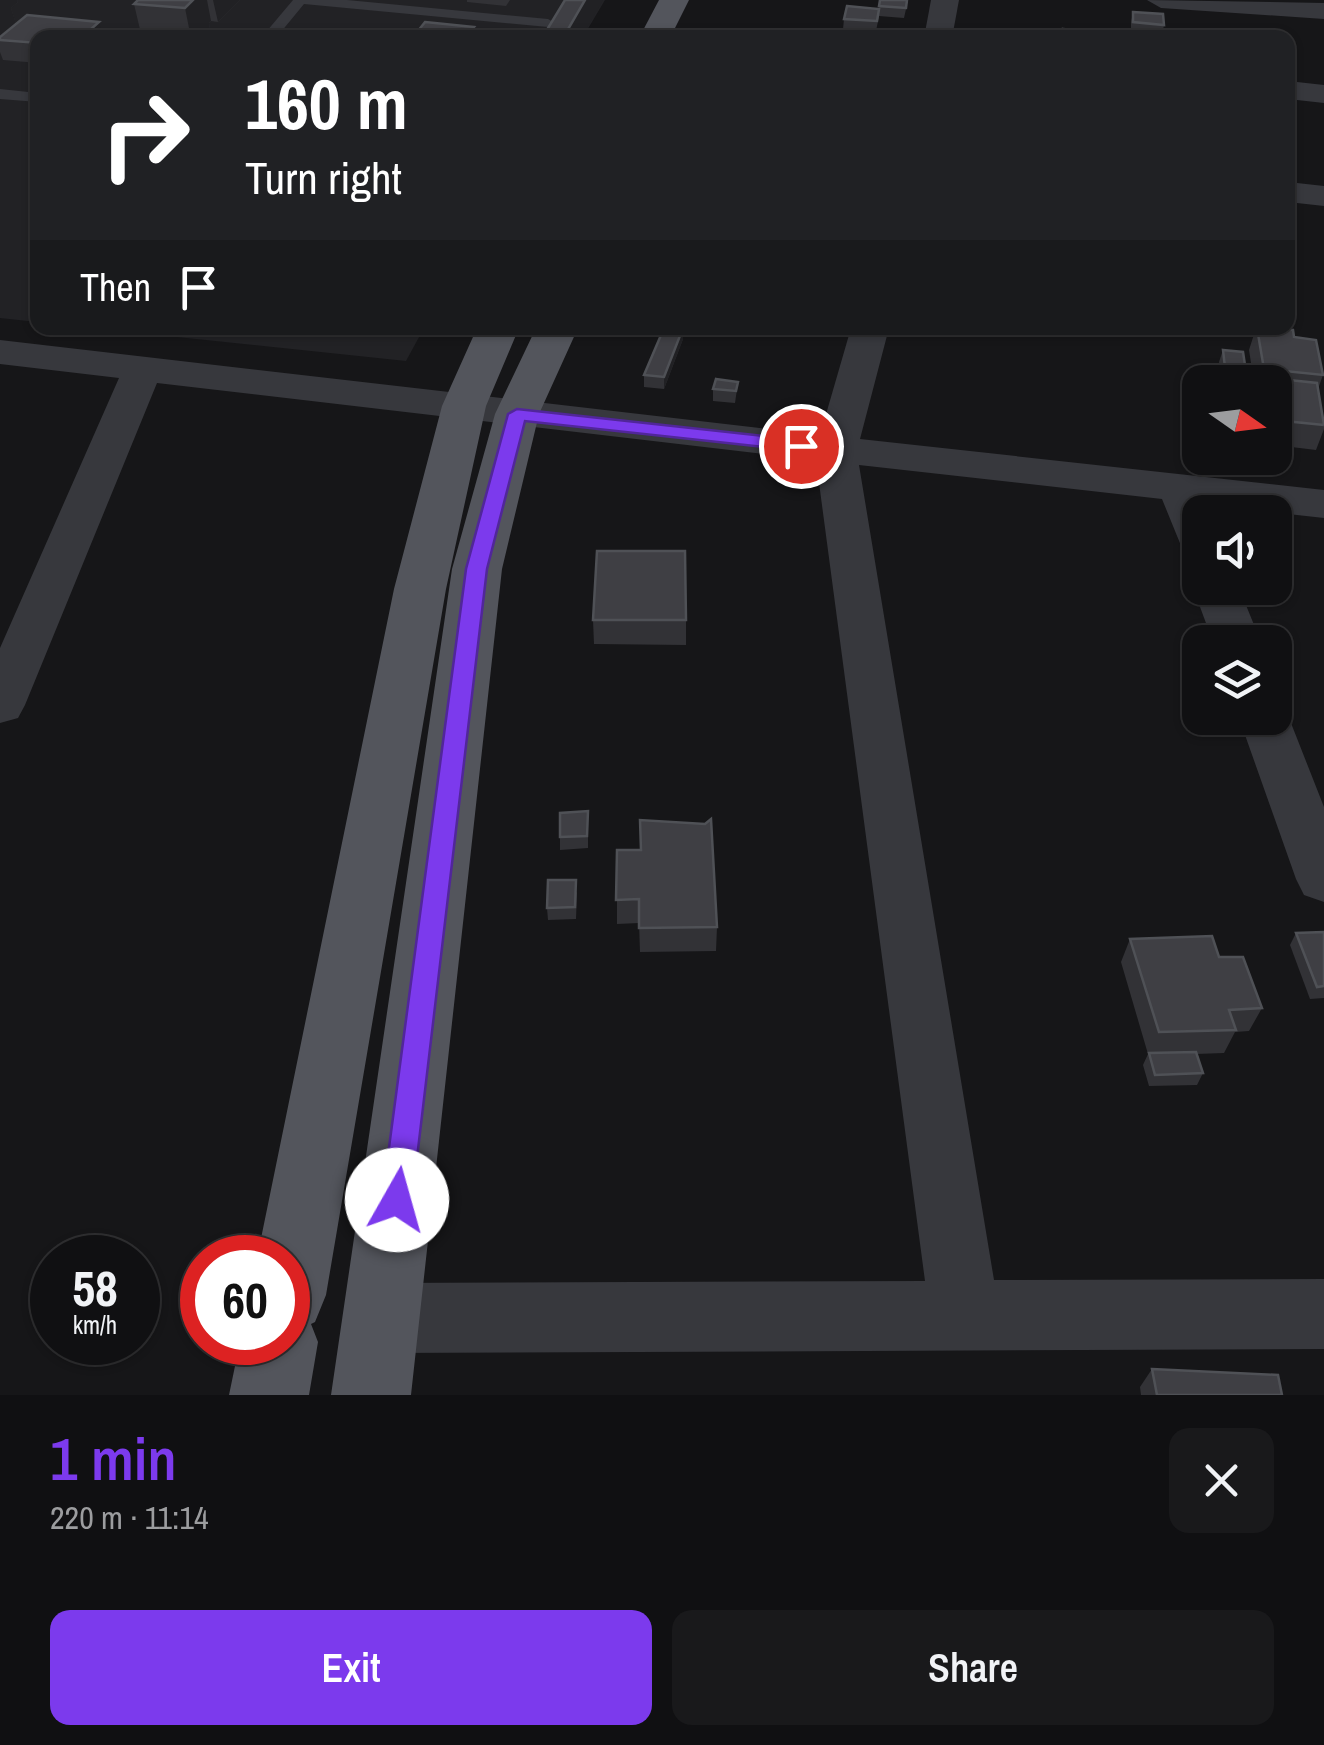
<!DOCTYPE html>
<html lang="en">
<head>
<meta charset="utf-8">
<style>
	:root { --surface:#101012; --page:#19191b; --text:#f1f3f6; --muted:#9c9d9f; --line:#303032; --accent:#7c3aed }
	body { margin:0; font-family:"Archivo Narrow",sans-serif; background:var(--page); color:var(--text); height:100vh; display:flex; flex-direction:column; font-size:38px; white-space:nowrap }
	* { box-sizing:border-box; margin:0 }
	p { font-size:32px; color:var(--muted) }
	.icon { flex:none; width:55px; height:55px; fill:none; stroke:currentColor; stroke-width:2; stroke-linecap:round; stroke-linejoin:round }
	.map { position:relative; height:1395px; overflow:hidden }
	.sheet { display:flex; flex-direction:column; background:var(--surface); flex:1 }
	.sheet>* { flex:none }
	.guide { position:absolute; left:30px; top:30px; width:1265px; height:305px; border-radius:20px; box-shadow:0 2px 8px #0004,0 0 0 2px var(--line); background:#202124; color:#fff; overflow:hidden }
	.needle { width:65px; rotate:104deg }
	.buttons { position:absolute; left:1182px; top:365px; display:grid; gap:20px }
	.buttons a { display:grid; place-items:center; width:110px; height:110px; border-radius:20px; background:var(--surface); box-shadow:0 2px 8px #0004,0 0 0 2px var(--line); font-size:50px }
	.speed { position:absolute; left:30px; top:1235px; display:flex; gap:20px; font-size:50px; font-weight:700; text-align:center }
	.speed>* { display:grid; place-content:center; width:130px; height:130px; border-radius:50%; background:var(--surface); box-shadow:0 2px 8px #0004,0 0 0 2px var(--line); line-height:1 }
	.speed small { font-size:25px; font-weight:400 }
	.speed .limit { border:15px solid #d22; background:#fff; color:#111 }
	.pin { position:absolute; display:grid; place-items:center; width:85px; height:85px; color:#fff; margin:-42px; border:5px solid #fff; border-radius:50%; box-shadow:0 2px 10px #0007 }
	.me { position:absolute; width:110px; margin:-55px; rotate:7deg; stroke-linejoin:round; filter:drop-shadow(0 0 8px #0008) }
	.turn { display:flex; align-items:center; gap:35px; height:210px; padding:0 50px; font-size:45px }
	.turn .icon { width:130px; height:130px; stroke-width:2.5 }
	.turn b { display:block; font-size:70px; line-height:85px }
	.then { display:flex; align-items:center; height:95px; padding:0 50px; background:#0003; gap:20px; font-size:38px }
	.round { display:grid; place-items:center; flex:none; width:105px; height:105px; border-radius:20px; background:var(--page) }
	.overview { display:flex; align-items:center; justify-content:space-between; height:170px; padding:0 50px }
	h1 { font-size:60px; font-weight:600; line-height:75px; color:var(--accent) }
	.button { display:flex; gap:20px; margin-top:auto; padding:20px 50px }
	.button a { flex:1; height:115px; border-radius:20px; background:var(--accent); color:#fff; font-size:40px; font-weight:600; line-height:115px; text-align:center }
	.button a+a { background:var(--page); color:var(--text) }
	.map>svg:first-child { display:block }
</style>
</head>
<body>
<div class="map">
<svg width="1324" height="1395" viewBox="0 0 1324 1395">
	<rect width="100%" height="100%" fill="#161618"/>
	<g fill="#222225">
		<polygon points="0,0 605,0 583,37 38,38 37,322 0,318"/>
		<polygon points="91,328 424,328 406,361"/>
	</g>
	<g fill="none" stroke-linecap="round" stroke-linejoin="round">
		<g fill="#37383d" fill-rule="evenodd">
			<polygon points="293,0 347,0 548,19 555,23 548,27 304,4 276,38 261,38"/>
			<polygon points="0,89 38,93 38,102 0,99"/>
		</g>
		<g fill="#37383d" fill-rule="evenodd">
			<polygon points="931,0 959,0 952,38 924,38"/>
			<polygon points="1147,0 1324,3 1324,19 1161,8"/>
			<polygon points="1288,81 1324,85 1324,103 1288,99"/>
			<polygon points="1288,182 1324,186 1324,206 1288,202"/>
			<polygon points="851,328 889,328 860,439 1324,490 1324,518 1208,505 1211,512 1200,512 1200,558 1184,553 1162,499 859,465 994,1280 1324,1279 1324,1349 382,1353 357,1343 347,1318 357,1293 382,1283 925,1281 816,460 157,383 25,705 18,718 0,723 0,648 119,378 0,364 0,340 820,435"/>
			<polygon points="1200,577 1200,588 1239,588 1261,642 1213,642 1193,588"/>
			<polygon points="1275,703 1282,705 1289,718 1324,807 1324,902 1304,895 1296,879 1239,718 1275,718"/>
		</g>
		<g fill="#53555c" fill-rule="evenodd">
			<polygon points="659,0 689,0 670,38 639,38"/>
			<polygon points="477,328 519,328 486,406 446,589 326,1295 315,1322 311,1324 318,1342 309,1395 229,1395 240,1342 288,1342 288,1258 257,1258 394,589 442,406"/>
			<polygon points="536,328 578,328 539,414 502,569 411,1395 331,1395 452,569 495,414"/>
		</g>
	</g>
	<g fill="#323236">
		<polygon points="0,0 17,0 18,2 11,8 16,24 38,38 38,63 3,60 0,52"/>
		<polygon points="138,0 240,0 218,22 211,21 209,23 210,29 201,38 142,38 134,4"/>
		<polygon points="467,0 510,0 506,6 467,2"/>
		<polygon points="880,0 908,0 904,18 879,16 876,31 843,29 844,19 879,9"/>
		<polygon points="1133,12 1164,25 1162,35 1131,33 1131,22"/>
		<polygon points="683,328 683,339 664,389 644,387 644,375"/>
		<polygon points="1256,328 1294,337 1323,375 1318,389 1324,419 1324,429 1316,450 1275,445 1275,382 1254,382 1249,350"/>
		<polygon points="1223,350 1247,378 1245,382 1222,382 1219,362"/>
		<polygon points="738,382 735,403 713,401 713,389"/>
		<polygon points="593,620 686,620 686,645 594,644"/>
		<polygon points="588,811 588,848 560,850 560,837"/>
		<polygon points="617,850 717,927 716,951 640,952 639,923 617,924"/>
		<polygon points="577,892 576,919 548,920 547,908"/>
		<polygon points="1324,932 1324,998 1310,999 1290,945 1296,933"/>
		<polygon points="1130,939 1219,957 1262,1008 1249,1031 1235,1032 1224,1053 1196,1054 1203,1073 1197,1085 1149,1086 1143,1065 1148,1054 1121,962"/>
		<polygon points="1152,1369 1282,1395 1141,1395 1140,1387"/>
	</g>
	<g fill="#212124">
		<polygon points="0,0 17,0 18,2 11,8 20,36 0,40"/>
		<polygon points="193,0 207,0 211,21 209,23 210,29 201,38 191,38 185,8"/>
		<polygon points="213,0 240,0 218,22"/>
		<polygon points="585,0 603,0 581,38 563,38"/>
		<polygon points="99,22 103,38 81,38"/>
		<polygon points="683,328 683,339 664,389 664,377"/>
	</g>
	<g fill="#3f3f44" stroke="#4f5156" stroke-width="2.5">
		<polygon points="138,0 193,0 185,8 134,4"/>
		<polygon points="565,0 585,0 563,38 542,38"/>
		<polygon points="880,0 907,0 906,8 879,6"/>
		<polygon points="847,6 879,9 877,21 844,19"/>
		<polygon points="1133,12 1163,14 1164,25 1133,22"/>
		<polygon points="27,15 99,22 81,38 38,38 38,43 0,40 0,37"/>
		<polygon points="425,22 474,27 469,33 490,35 488,38 398,38 404,30 418,31"/>
		<polygon points="1063,29 1094,32 1094,38 1063,38"/>
		<polygon points="1169,31 1204,34 1204,38 1170,38"/>
		<polygon points="1241,33 1276,38 1242,38"/>
		<polygon points="283,35 315,38 281,38"/>
		<polygon points="664,328 683,328 664,377 644,375"/>
		<polygon points="1257,328 1293,330 1294,337 1316,340 1323,375 1264,369"/>
		<polygon points="1223,350 1243,352 1247,378 1226,376"/>
		<polygon points="1260,377 1317,383 1324,425 1275,420 1275,382 1261,382"/>
		<polygon points="716,379 738,382 736,391 713,389"/>
		<polygon points="597,551 685,551 686,620 593,620"/>
		<polygon points="588,811 587,836 560,837 560,813"/>
		<polygon points="711,819 717,927 639,928 639,899 616,900 617,850 641,850 640,820 705,824"/>
		<polygon points="548,880 576,880 575,907 547,908"/>
		<polygon points="1324,932 1324,986 1317,987 1296,933"/>
		<polygon points="1212,936 1219,957 1243,957 1262,1008 1229,1010 1236,1030 1159,1032 1130,939"/>
		<polygon points="1196,1052 1203,1073 1155,1075 1149,1053"/>
		<polygon points="1152,1369 1278,1375 1282,1395 1157,1395"/>
	</g>
	<polygon fill="#7c3aed" stroke="#51269a" stroke-width="2.5" points="517,409 801,440 810,446 801,451 525,421 487,569 412,1200 408,1210 397,1214 386,1210 382,1200 466,569 508,414"/>
</svg>
<div class="buttons">
<a><svg class="needle" viewBox="-14 -14 28 28"><path d="M0-13l5 13h-10z" fill="#e53935"/><path d="M0 13l5-13h-10z" fill="#9c9d9f"/></svg></a>
<a><svg class="icon" aria-label="sound" viewBox="0 0 24 24"><path d="M4 9h4l5-4v14l-5-4H4zM17 9q2 3 0 6"/></svg></a>
<a><svg class="icon" aria-label="layers" viewBox="0 0 24 24"><path d="M12 4l9 5-9 5-9-5zM3 14l9 5 9-5"/></svg></a>
</div>
<div class="speed"><div>58<small>km/h</small></div><div class="limit">60</div></div>
<div class="pin" style="left:801px;top:446px;background:#d93025"><svg class="icon" aria-label="arrive" viewBox="0 0 24 24"><path d="M6 21V4h12l-3 4 3 4H6"/></svg></div>
<svg class="me" style="left:397px;top:1200px" viewBox="-20 -20 40 40"><circle r="19" fill="#fff"/><path d="M0-13L10 11 0 6-10 11z" fill="#7c3aed"/></svg>
<div class="guide">
<div class="turn"><svg class="icon" aria-label="right" viewBox="0 0 24 24"><path d="M7 20v-9h11M14 6l5 5-5 5"/></svg><div><b>160 m</b>Turn right</div></div>
<div class="then">Then<svg class="icon" aria-label="arrive" viewBox="0 0 24 24"><path d="M6 21V4h12l-3 4 3 4H6"/></svg></div>
</div>
</div>
<section class="sheet">
<div class="overview"><div><h1>1 min</h1><p>220 m · 11:14</p></div><a class="round"><svg class="icon" aria-label="close" viewBox="0 0 24 24"><path d="M6 6l12 12M18 6L6 18"/></svg></a></div>
<div class="button"><a>Exit</a><a>Share</a></div>
</section>
</body>
</html>
